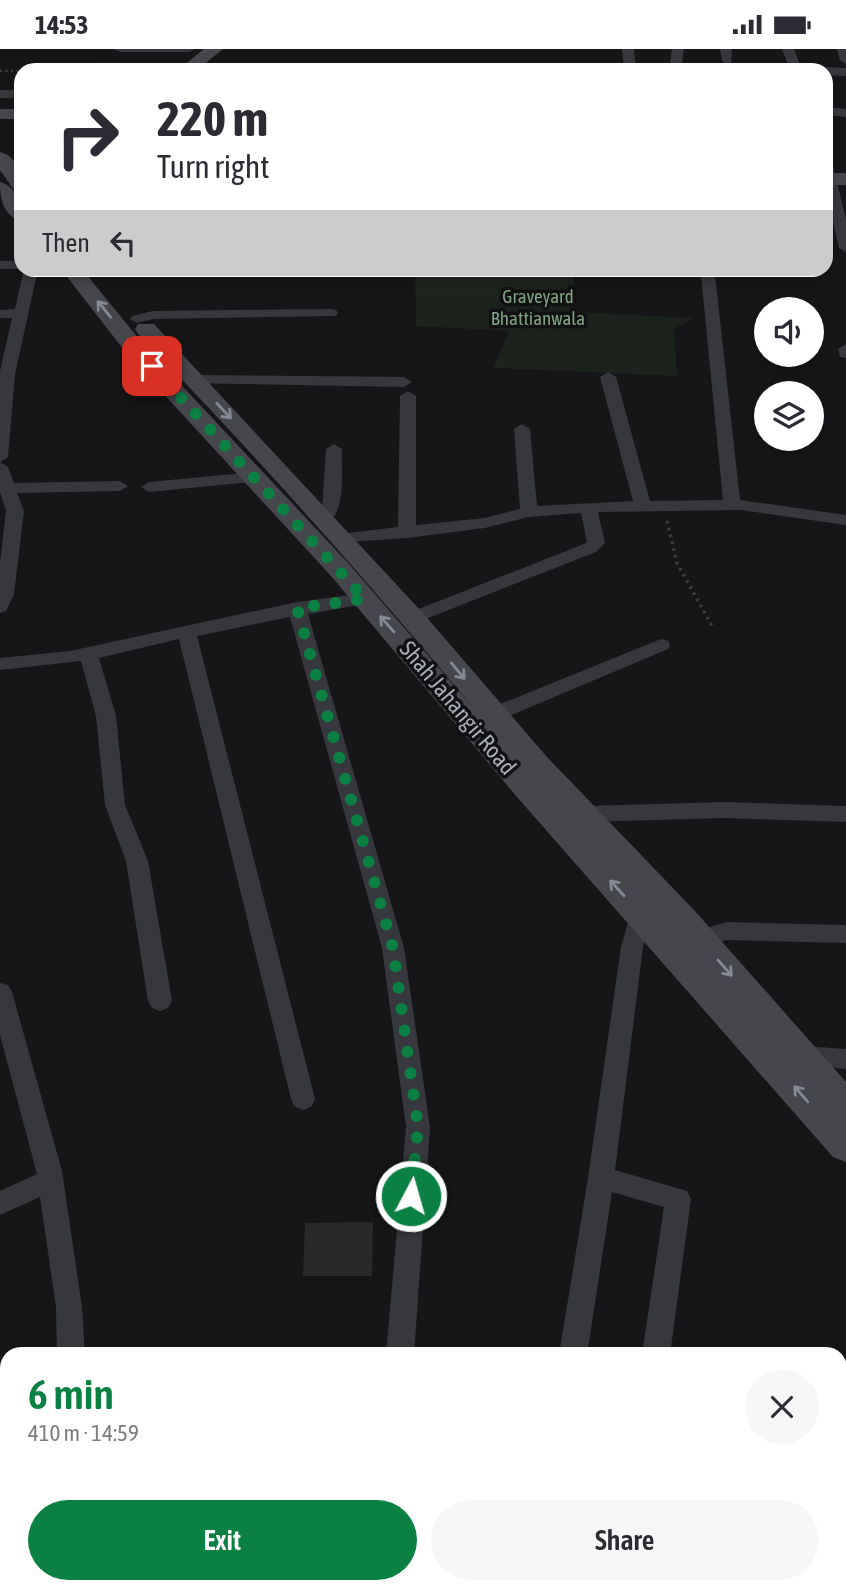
<!DOCTYPE html>
<html lang="en">
<head>
<meta charset="utf-8">
<style>
	:root { --surface:#fff; --page:#f7f7f7; --text:#2b2b33; --muted:#7c7c81; --accent:#0b8043 }
	body { margin:0; font-family:"Asap Condensed",sans-serif; background:var(--page); color:var(--text); height:100vh; display:flex; flex-direction:column; font-size:26px; white-space:nowrap }
	* { box-sizing:border-box; margin:0 }
	p { font-size:23px; color:var(--muted) }
	.icon { flex:none; width:38px; height:38px; fill:none; stroke:currentColor; stroke-width:2; stroke-linecap:round; stroke-linejoin:round }
	.map { position:relative; flex:1; overflow:hidden }
	.panel { position:absolute; left:0px; top:1298px; width:847px; height:247px; display:flex; flex-direction:column; background:var(--surface); border-radius:21px 21px 0 0; box-shadow:0 4px 10px #0003 }
	.panel>* { flex:none }
	.banner { position:absolute; left:14px; top:14px; width:819px; height:214px; border-radius:21px; box-shadow:0 4px 10px #0003; background:#fff; color:var(--text); overflow:hidden }
	.buttons { position:absolute; left:754px; top:248px; display:grid; gap:14px }
	.buttons a { display:grid; place-items:center; width:70px; height:70px; border-radius:50%; background:var(--surface); box-shadow:0 4px 10px #0003; font-size:35px }
	.pin { position:absolute; display:grid; place-items:center; width:60px; height:60px; color:#fff; margin:-30px; border-radius:14px; box-shadow:0 4px 10px #0006 }
	.me { position:absolute; width:77px; margin:-38px; rotate:6deg; stroke-linejoin:round; filter:drop-shadow(0 0 5px #0008) }
	.turn { display:flex; align-items:center; gap:24px; height:147px; padding:0 28px; font-size:32px }
	.turn .icon { width:91px; height:91px; stroke-width:2.5 }
	.turn b { display:block; font-size:49px; line-height:60px }
	.then { display:flex; align-items:center; height:66px; padding:0 28px; background:#0003; gap:14px; font-size:26px }
	.round { display:grid; place-items:center; flex:none; width:74px; height:74px; border-radius:37px; background:var(--page) }
	.head { display:flex; align-items:center; justify-content:space-between; height:119px; padding:0 28px }
	h1 { font-size:42px; font-weight:600; line-height:52px; color:var(--accent) }
	.button { display:flex; gap:14px; margin-top:auto; padding:14px 28px }
	.button a { flex:1; height:80px; border-radius:42px; background:var(--accent); color:#fff; font-size:28px; font-weight:600; line-height:80px; text-align:center }
	.button a+a { background:var(--page); color:var(--text) }
	.status { display:flex; justify-content:space-between; align-items:center; height:49px; padding:0 35px; background:var(--surface); direction:ltr }
	.status svg { height:19px; fill:currentColor }
	.map>svg:first-child { display:block }
</style>
</head>
<body>
<div class="status"><b>14:53</b><svg viewBox="0 0 49 12"><path d="M0 12V9h3v3zM5 12V6h3v6zM10 12V3h3v9zM15 12V0h3v12zM26 1h20v11H26zM47 4h2v5h-2z"/></svg></div>
<div class="map">
<svg width="846" height="1545" viewBox="0 0 846 1545">
	<rect width="100%" height="100%" fill="#161618"/>
	<polygon fill="#1c231d" points="415,221 574,221 574,263 693,269 674,280 677,327 494,319 509,282 416,277"/>
	<polygon fill="#29292c" points="373,1173 372,1227 303,1227 305,1174"/>
	<g fill="none" stroke-linecap="round" stroke-linejoin="round">
		<g stroke="#3d3f44" stroke-width="2.5" stroke-dasharray="2 3.5" stroke-linecap="butt">
			<polyline points="79,21 101,15 119,15"/>
			<polyline points="129,21 134,15"/>
			<polyline points="0,22 21,22"/>
		</g>
		<polyline stroke="#3d3f44" stroke-width="3.5" stroke-dasharray="2.5 4.5" stroke-linecap="butt" points="667,472 677,514 712,577"/>
		<g fill="#37383d" fill-rule="evenodd">
			<polygon points="114,0 195,0 189,3 120,3"/>
			<polygon points="622,0 634,0 636,21 624,21"/>
			<polygon points="672,0 684,0 681,21 669,21"/>
			<polygon points="720,0 732,0 731,14 723,14"/>
			<polygon points="782,0 794,0 802,21 790,21"/>
			<polygon points="837,0 846,0 846,15 840,11"/>
			<polygon points="194,12 220,18 222,21 190,18 190,14"/>
			<polygon points="826,18 846,19 846,27 826,26 826,21 821,21"/>
			<rect x="0" y="41" width="21" height="8"/>
			<polygon points="826,58 846,60 846,68 826,66"/>
			<polygon points="826,109 832,113 846,170 846,203 839,199 826,142"/>
			<rect x="0" y="212" width="21" height="8"/>
			<polygon points="24,220 38,220 15,325 8,408 0,413 0,322 12,269 0,269 0,261 15,260"/>
			<polygon points="708,222 715,226 740,451 846,466 846,476 742,461 598,463 605,494 596,503 413,575 406,573 404,569 406,565 584,495 587,493 581,464 529,468 485,479 407,489 333,494 330,490 339,485 398,478 400,347 408,342 416,347 416,476 485,469 520,460 514,380 522,375 530,380 537,457 633,452 600,328 608,323 616,328 650,452 723,451 701,226"/>
			<polygon points="331,260 336,261 338,264 336,267 153,270 137,274 130,270 132,267 153,262"/>
			<polygon points="846,295 846,309 840,308 838,300"/>
			<polygon points="196,326 404,328 412,333 404,338 190,334 188,331 190,328"/>
			<path d="M334 395 342 400C341 421 347 469 324 475L315 470 322 462 326 400Z"/>
			<polygon points="0,413 8,418 14,434 120,432 128,437 120,442 17,444 24,462 14,545 6,562 0,564 0,513 6,462 0,443"/>
			<polygon points="255,423 261,424 263,428 261,432 149,443 141,438 149,433"/>
			<polygon points="365,544 371,546 374,550 371,554 308,565 404,899 430,1078 414,1306 386,1306 406,1078 382,899 290,568 197,587 315,1050 312,1057 303,1061 294,1057 291,1050 179,590 99,609 116,667 125,756 148,812 172,952 168,959 160,962 152,959 148,952 126,812 105,756 96,667 81,612 0,621 0,609 70,602 297,553"/>
			<polygon points="661,590 668,592 670,596 668,600 502,670 488,670 485,665 488,660"/>
			<polygon points="724,753 846,757 846,773 724,769 587,773 580,770 577,765 580,760 587,757"/>
			<polygon points="640,856 648,859 651,865 643,898 615,1121 687,1142 691,1150 670,1306 642,1306 664,1158 612,1143 587,1306 559,1306 588,1129 621,898 632,859"/>
			<polygon points="727,873 846,876 846,894 727,891 699,899 691,896 688,890 691,884"/>
			<polygon points="0,934 8,936 12,943 62,1122 82,1258 85,1306 57,1306 56,1258 40,1148 0,1166 0,1142 37,1125 0,986"/>
			<polygon points="803,997 846,1000 846,1020 795,1014 791,1007 795,1000"/>
			<polygon points="846,1473 846,1542 840,1544 829,1538 840,1538 840,1476"/>
			<polygon points="63,1538 93,1538 92,1545 62,1545"/>
			<polygon points="367,1538 397,1538 394,1545 364,1545"/>
			<polygon points="411,1538 464,1538 467,1545 414,1545"/>
			<polygon points="521,1538 551,1538 550,1545 520,1545"/>
			<polygon points="604,1538 634,1538 633,1545 603,1545"/>
		</g>
		<g fill="#45474d" fill-rule="evenodd">
			<polygon points="204,0 223,0 197,21 178,21"/>
			<rect x="0" y="60" width="21" height="10"/>
			<path d="M0 103C18 107 21 127 21 143L14 141 0 121Z"/>
			<rect x="826" y="124" width="20" height="12"/>
			<path d="M0 133C18 138 21 156 21 172 3 167 0 149 0 133Z"/>
			<path d="M61 220H82L143 295 349 515 482 669C372 537 258 408 138 285L135 280 138 275H154L422 563 547 708 695 862 846 1033V1113L833 1108 517 748 331 527 127 305Z"/>
		</g>
	</g>
	<defs><path id="oneway-shaft" d="M-6 0H5M1.5-3L5.5 0L1.5 3" fill="none" stroke-width="1.6" stroke-linecap="round" stroke-linejoin="round" transform="scale(1.75)"/></defs>
	<g stroke="#858993">
		<use href="#oneway-shaft" transform="translate(104 260) rotate(-129)"/>
		<use href="#oneway-shaft" transform="translate(224 362) rotate(47)"/>
		<use href="#oneway-shaft" transform="translate(387 575) rotate(-131)"/>
		<use href="#oneway-shaft" transform="translate(458 622) rotate(50)"/>
		<use href="#oneway-shaft" transform="translate(617 839) rotate(-132)"/>
		<use href="#oneway-shaft" transform="translate(725 919) rotate(49)"/>
		<use href="#oneway-shaft" transform="translate(801 1045) rotate(-131)"/>
	</g>
	<g fill="none" stroke-linecap="round" stroke-linejoin="round">
		<polyline stroke="#0b8043" stroke-width="12" stroke-dasharray="0 21.6" points="152,317 365,550 297,559 393,899 418,1078 411,1147"/>
	</g>
	<g text-anchor="middle" dominant-baseline="central" stroke-width="7" stroke-linejoin="round" paint-order="stroke">
		<g font-size="19" fill="#7fa381" stroke="#111113">
			<text x="538" y="247">Graveyard<tspan x="538" dy="22">Bhattianwala</tspan></text>
		</g>
		<g font-size="23" fill="#a8adb8" stroke="#111113">
			<text transform="translate(458 659) rotate(50)">Shah Jahangir Road</text>
		</g>
	</g>
</svg>
<div class="buttons">
<a><svg class="icon" aria-label="sound" viewBox="0 0 24 24"><path d="M4 9h4l5-4v14l-5-4H4zM17 9q2 3 0 6"/></svg></a>
<a><svg class="icon" aria-label="layers" viewBox="0 0 24 24"><path d="M12 4l9 5-9 5-9-5zM3 14l9 5 9-5"/></svg></a>
</div>
<div class="pin" style="left:152px;top:317px;background:#d93025"><svg class="icon" aria-label="arrive" viewBox="0 0 24 24"><path d="M6 21V4h12l-3 4 3 4H6"/></svg></div>
<svg class="me" style="left:411px;top:1147px" viewBox="-20 -20 40 40"><circle r="17" fill="#0b8043" stroke="#fff" stroke-width="3"/><path d="M0-11L8 9 0 5-8 9z" fill="#fff"/></svg>
<div class="banner">
<div class="turn"><svg class="icon" aria-label="right" viewBox="0 0 24 24"><path d="M7 20v-9h11M14 6l5 5-5 5"/></svg><div><b>220 m</b>Turn right</div></div>
<div class="then">Then<svg class="icon" aria-label="left" viewBox="0 0 24 24"><path d="M17 20v-9H6M10 6l-5 5 5 5"/></svg></div>
</div>
<section class="panel">
<div class="head"><div><h1>6 min</h1><p>410 m · 14:59</p></div><a class="round"><svg class="icon" aria-label="close" viewBox="0 0 24 24"><path d="M6 6l12 12M18 6L6 18"/></svg></a></div>
<div class="button"><a>Exit</a><a>Share</a></div>
</section>
</div>
</body>
</html>
